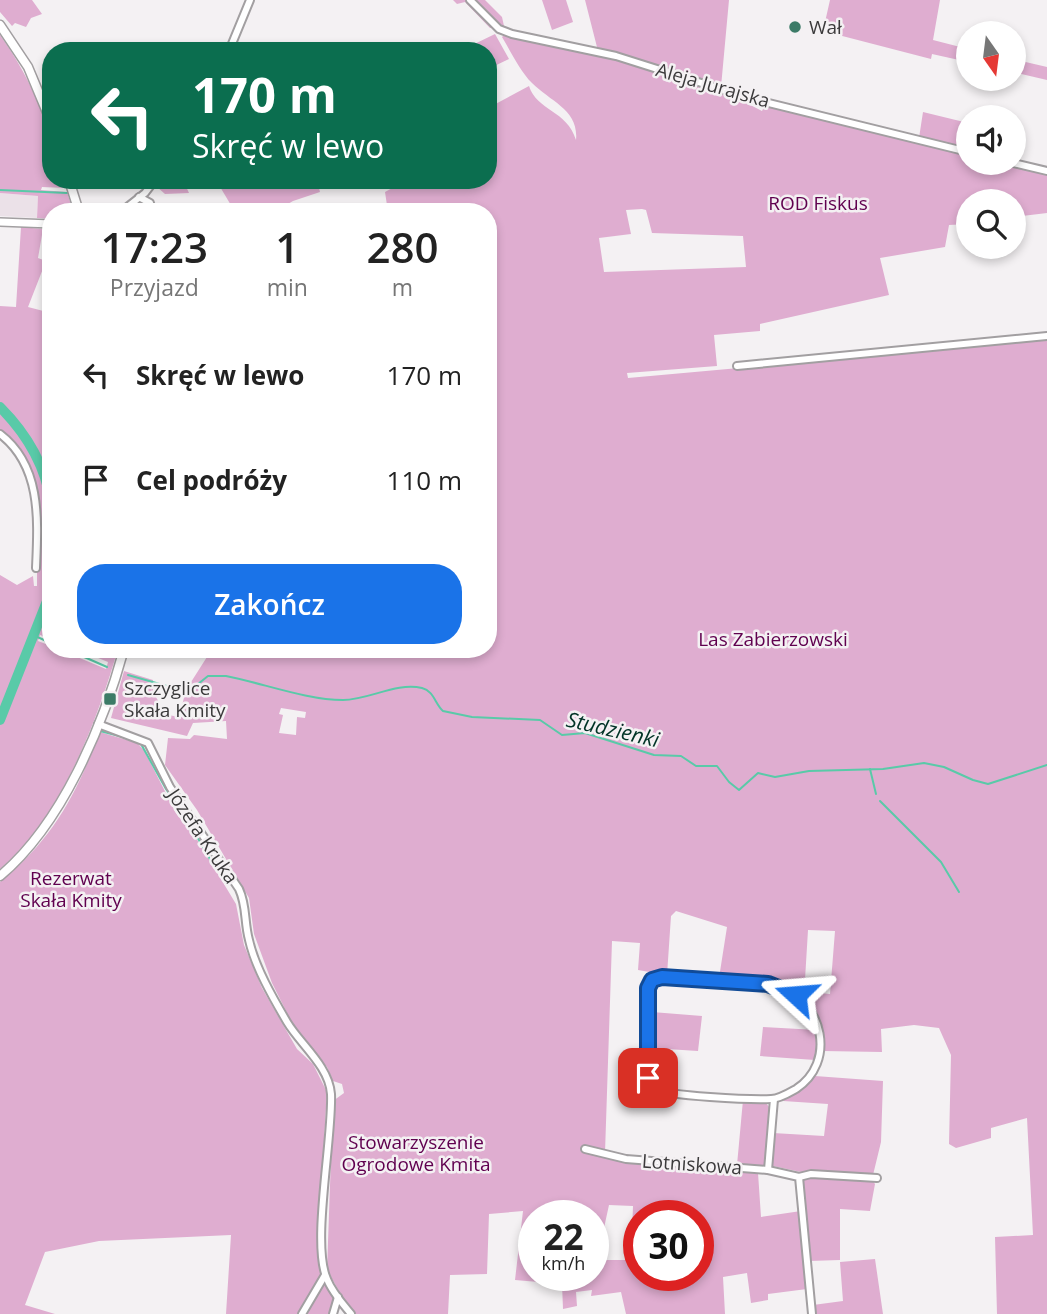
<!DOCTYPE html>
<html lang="pl">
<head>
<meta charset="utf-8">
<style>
	:root { --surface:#fff; --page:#f6f6f6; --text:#222; --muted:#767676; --accent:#1a73e8 }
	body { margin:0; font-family:"Open Sans",sans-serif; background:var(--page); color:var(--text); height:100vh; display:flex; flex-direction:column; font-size:26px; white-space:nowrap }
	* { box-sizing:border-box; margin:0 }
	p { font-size:23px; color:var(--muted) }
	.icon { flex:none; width:38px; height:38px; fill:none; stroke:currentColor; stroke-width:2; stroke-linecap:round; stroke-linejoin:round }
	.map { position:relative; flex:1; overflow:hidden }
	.side { position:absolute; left:42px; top:203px; width:455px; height:455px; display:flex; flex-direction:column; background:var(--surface); border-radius:28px; box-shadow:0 4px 10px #0003 }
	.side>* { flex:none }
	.top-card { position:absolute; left:42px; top:42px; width:455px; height:147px; border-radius:28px; box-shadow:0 4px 10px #0003; background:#0b6e4f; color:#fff; overflow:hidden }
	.needle { width:46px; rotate:166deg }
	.buttons { position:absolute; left:956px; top:21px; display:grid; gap:14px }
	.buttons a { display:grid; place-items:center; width:70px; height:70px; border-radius:50%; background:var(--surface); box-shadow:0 4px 10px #0003; font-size:35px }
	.speed { position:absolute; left:518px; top:1200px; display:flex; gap:14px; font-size:35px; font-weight:700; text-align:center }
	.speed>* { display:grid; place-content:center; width:91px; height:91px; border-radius:50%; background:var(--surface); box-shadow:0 4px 10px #0003; line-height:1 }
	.speed small { font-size:18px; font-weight:400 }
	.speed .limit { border:10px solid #d22; background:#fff; color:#111 }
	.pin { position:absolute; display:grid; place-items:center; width:60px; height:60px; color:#fff; margin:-30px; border-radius:14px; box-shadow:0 4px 10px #0006 }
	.me { position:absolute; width:77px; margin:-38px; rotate:289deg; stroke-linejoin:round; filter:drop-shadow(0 0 5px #0008) }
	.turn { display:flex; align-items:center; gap:24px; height:147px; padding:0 35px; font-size:32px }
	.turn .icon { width:91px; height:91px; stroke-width:2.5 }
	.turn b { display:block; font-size:49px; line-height:60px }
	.eta { display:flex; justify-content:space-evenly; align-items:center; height:119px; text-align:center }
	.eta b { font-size:42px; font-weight:600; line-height:49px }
	.primary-button { display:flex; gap:14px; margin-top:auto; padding:14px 35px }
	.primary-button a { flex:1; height:80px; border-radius:28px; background:var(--accent); color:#fff; font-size:28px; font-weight:600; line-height:80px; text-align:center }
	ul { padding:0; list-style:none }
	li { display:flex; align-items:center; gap:21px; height:105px; padding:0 35px }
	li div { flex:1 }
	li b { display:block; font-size:26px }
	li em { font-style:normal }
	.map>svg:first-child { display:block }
</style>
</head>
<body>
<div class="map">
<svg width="1047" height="1314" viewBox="0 0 1047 1314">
	<rect width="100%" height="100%" fill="#f4f1f3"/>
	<polygon fill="#ebe1e8" points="0,193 38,196 37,218 0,216"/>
	<g fill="#dfadd0" fill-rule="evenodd">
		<polygon points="0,0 32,0 42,14 31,18 26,27 15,23 12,26 0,12"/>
		<polygon points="453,0 485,0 502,17 504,26 490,28 465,2 457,4"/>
		<polygon points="542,0 566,0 573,22 552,30"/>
		<polygon points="585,0 729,0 721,87 624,55 598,51"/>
		<polygon points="830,0 940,0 933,40 968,49 968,62 932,54 931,59 823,31"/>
		<polygon points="495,34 509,59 488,69 488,51 460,51"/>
		<path d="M505 34C587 57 688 70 762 111L765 105 968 154V163H1003L1047 175V213L1013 217V201H968V224L949 225 945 247 880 258 889 295 760 324V331L714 335 717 366 627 373 628 378 1047 340V1314H997L995 1237 1033 1235 1027 1118 991 1128V1138L956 1148 949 1144 951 1055 939 1028 914 1025 881 1029 882 1052 823 1051C825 1027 809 1010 810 992L830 994 835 931 808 930 804 996 775 983 719 978 727 927 676 911 671 916 667 975 638 970 640 943 612 941 605 1153 586 1147 581 1149 616 1159 758 1173 761 1217 801 1211 807 1289 768 1294V1300L751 1303 747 1273 723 1277 725 1314H626L621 1292 591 1296 592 1290 576 1292 577 1306 563 1309 562 1284 515 1280 523 1211 489 1214 487 1274 450 1275 448 1314H356L348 1307 327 1270 333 1101 344 1093 342 1084 333 1081 327 1067 307 1045 289 1017 272 983 254 934 249 898 197 810 165 765 168 738 190 739 194 735 227 739 226 721 193 723 187 736 111 718 124 671 153 680V692L160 704 158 713 179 717 186 690 212 649H488V212H388L385 192 407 180H488V108L529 86C537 111 567 110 576 140 579 110 551 102 532 83 520 71 511 52 502 37ZM642 209 646 210 652 233 743 236 746 267 604 272 599 238 631 234 626 210ZM281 708 306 712 305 718 297 717 296 735 279 733 283 715 279 714ZM609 1205 633 1206 631 1260H597ZM534 1216H593V1276H534ZM639 1216H698V1276H639Z"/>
		<path d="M0 35C22 66 42 103 50 141 53 153 51 168 51 180H63L65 188 42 187 41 190 67 192 73 211 51 212V219L37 218 38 196 0 193Z"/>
		<polygon points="1013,59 1047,67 1047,80 1013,72"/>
		<polygon points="923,112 968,123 968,150 919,138"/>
		<polygon points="160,180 183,180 189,193 165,194 156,186"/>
		<polygon points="216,180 317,180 320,192 293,201 274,212 235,212"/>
		<path d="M21 227 43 229 38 258 46 261 28 307 51 313V639L40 635 38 641 51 646V649H58L106 669 108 662 76 649H118C96 724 61 817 0 869V575L17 585 33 576 34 586H37V487L29 469 0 430V306L16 307Z"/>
		<path d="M100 732 137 743 144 750 176 813 198 841 236 904 244 945 262 988 297 1049 313 1064 327 1092 318 1240 323 1277 335 1302 331 1314H226L231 1235 99 1241 45 1252 25 1305 55 1314H0V882C53 839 76 795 100 732Z"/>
		<polygon points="652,1012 702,1016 698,1051 651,1048"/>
		<polygon points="763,1027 817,1030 815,1060 760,1056"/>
		<polygon points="815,1076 883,1081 881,1142 873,1175 801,1172 773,1166 773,1133 824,1136 828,1104 783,1101"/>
		<polygon points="743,1100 764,1101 771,1109 764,1167 737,1165"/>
		<polygon points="805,1177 872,1180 875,1184 870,1211 840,1209 840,1260 809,1261 802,1180"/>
		<polygon points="875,1259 883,1314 814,1314 813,1305 843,1301 840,1262"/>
	</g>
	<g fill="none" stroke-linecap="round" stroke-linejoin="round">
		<g stroke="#59caa8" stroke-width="2">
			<polyline points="0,190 67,193"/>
			<polyline points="35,636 51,643"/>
			<polyline points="66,649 107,667"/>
			<path d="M128 675 188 692 208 676H226C262 683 307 700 343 700 369 700 396 682 422 688 434 691 435 704 443 711L472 717 540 720 562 735 585 733 654 755 681 756 696 766H717L729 782 739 790 758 773 775 777 809 771 883 769 924 763 944 767 973 780 988 784 1047 765"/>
			<polyline points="100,731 127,738"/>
			<polyline points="141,744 166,789 186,817"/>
			<polyline points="870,769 876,794"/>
			<polyline points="880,801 941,862 959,892"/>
			<polyline points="188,821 211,861"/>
		</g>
		<g stroke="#59caa8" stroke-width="10">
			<path d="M0 407C26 433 45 465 51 502"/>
			<polyline points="0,720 51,591"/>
		</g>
		<g stroke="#a29fa1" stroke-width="10">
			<g id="minor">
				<polyline points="470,0 499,29 512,34 616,56 752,99 968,152"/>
				<polyline points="229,51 250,0"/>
				<polyline points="1013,163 1047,171"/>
				<polyline points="139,197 150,203 152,212"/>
				<polyline points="121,212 145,193 155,180"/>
				<polyline points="737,366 1047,336"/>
				<path d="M0 434C42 466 38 521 36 568"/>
				<path d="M98 724 148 743 170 787 239 889C247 906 244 922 249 940 255 967 273 998 287 1022 300 1044 329 1066 331 1094 333 1138 311 1244 327 1279 332 1292 342 1303 351 1314"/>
				<path d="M662 977C691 979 755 978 780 986 823 1002 837 1062 796 1089 789 1093 779 1099 771 1099 751 1100 668 1096 653 1089L648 1078V988L652 980Z"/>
				<polyline points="585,1149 626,1159 768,1170 799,1177 812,1314"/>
				<polyline points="768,1170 774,1099"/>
				<polyline points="799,1177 811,1174 877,1178"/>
				<polyline points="302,1314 325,1275"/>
				<polyline points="333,1314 338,1297"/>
			</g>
		</g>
		<g stroke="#a29fa1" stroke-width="10">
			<polyline id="tertiary" points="0,222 51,224"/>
		</g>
		<g stroke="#a29fa1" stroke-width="11">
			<g id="secondary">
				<polyline points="0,25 28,67 51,122"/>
				<polyline points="69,180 79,212"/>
				<path d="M0 876C62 824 103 726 124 649"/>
			</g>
		</g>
		<use href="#minor" stroke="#fff" stroke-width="6"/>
		<use href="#tertiary" stroke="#fff" stroke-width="7"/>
		<use href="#secondary" stroke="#fff" stroke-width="8"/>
	</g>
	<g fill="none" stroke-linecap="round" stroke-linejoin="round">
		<g stroke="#114b97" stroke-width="18">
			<polyline id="route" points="648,1078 648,988 652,980 662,977 768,984 796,995"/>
		</g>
		<use href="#route" stroke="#1a73e8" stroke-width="12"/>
	</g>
	<g fill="#3c7b67" stroke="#f4f1f3" stroke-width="2.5">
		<circle cx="795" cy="27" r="7"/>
		<rect x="103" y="692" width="14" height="14" rx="3.5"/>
	</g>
	<g text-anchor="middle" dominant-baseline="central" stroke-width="5" stroke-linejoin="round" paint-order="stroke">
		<g font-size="19" fill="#3b3a3b" stroke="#f4f1f3" text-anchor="start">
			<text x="809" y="27">Wał</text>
			<text x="124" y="688">Szczyglice<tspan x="124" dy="22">Skała Kmity</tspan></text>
		</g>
		<g font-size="19" fill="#3b3a3b" stroke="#f4f1f3">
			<text transform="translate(713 85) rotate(16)">Aleja Jurajska</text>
			<text transform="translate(203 836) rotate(56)">Józefa Kruka</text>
			<text transform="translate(692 1164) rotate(4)">Lotniskowa</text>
		</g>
		<g font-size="19" fill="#60014f" stroke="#f4f1f3">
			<text x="818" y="203">ROD Fiskus</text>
			<text x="773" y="639">Las Zabierzowski</text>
			<text x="71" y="878">Rezerwat<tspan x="71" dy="22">Skała Kmity</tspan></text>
			<text x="416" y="1142">Stowarzyszenie<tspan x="416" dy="22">Ogrodowe Kmita</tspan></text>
		</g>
		<g font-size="21" font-style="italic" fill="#003326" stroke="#f4f1f3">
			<text transform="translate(613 729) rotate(13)">Studzienki</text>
		</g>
	</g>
</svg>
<div class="buttons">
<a><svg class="needle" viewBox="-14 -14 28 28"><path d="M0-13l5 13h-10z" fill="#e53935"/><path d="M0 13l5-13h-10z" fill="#767676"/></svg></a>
<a><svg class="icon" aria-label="sound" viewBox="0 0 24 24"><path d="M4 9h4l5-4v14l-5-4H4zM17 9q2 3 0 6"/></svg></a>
<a><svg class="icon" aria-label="search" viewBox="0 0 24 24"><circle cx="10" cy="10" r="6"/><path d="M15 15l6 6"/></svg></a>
</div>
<div class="speed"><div>22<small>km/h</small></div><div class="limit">30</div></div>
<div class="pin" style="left:648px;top:1078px;background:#d93025"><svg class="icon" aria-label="arrive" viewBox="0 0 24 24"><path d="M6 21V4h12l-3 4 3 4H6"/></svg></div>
<svg class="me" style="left:796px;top:995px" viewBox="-20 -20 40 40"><path d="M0-17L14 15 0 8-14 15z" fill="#1a73e8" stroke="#fff" stroke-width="4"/></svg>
<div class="top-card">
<div class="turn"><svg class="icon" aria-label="left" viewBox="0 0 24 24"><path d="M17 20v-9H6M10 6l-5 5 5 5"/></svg><div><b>170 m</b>Skręć w lewo</div></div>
</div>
<section class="side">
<div class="eta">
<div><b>17:23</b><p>Przyjazd</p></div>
<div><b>1</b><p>min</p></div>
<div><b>280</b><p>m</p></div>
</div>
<ul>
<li><svg class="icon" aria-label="left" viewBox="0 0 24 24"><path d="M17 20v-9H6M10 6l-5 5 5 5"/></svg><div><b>Skręć w lewo</b></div><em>170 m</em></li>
<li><svg class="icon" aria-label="arrive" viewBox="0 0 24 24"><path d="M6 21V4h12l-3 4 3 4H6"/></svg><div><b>Cel podróży</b></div><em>110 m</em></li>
</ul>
<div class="primary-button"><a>Zakończ</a></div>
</section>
</div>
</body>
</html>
